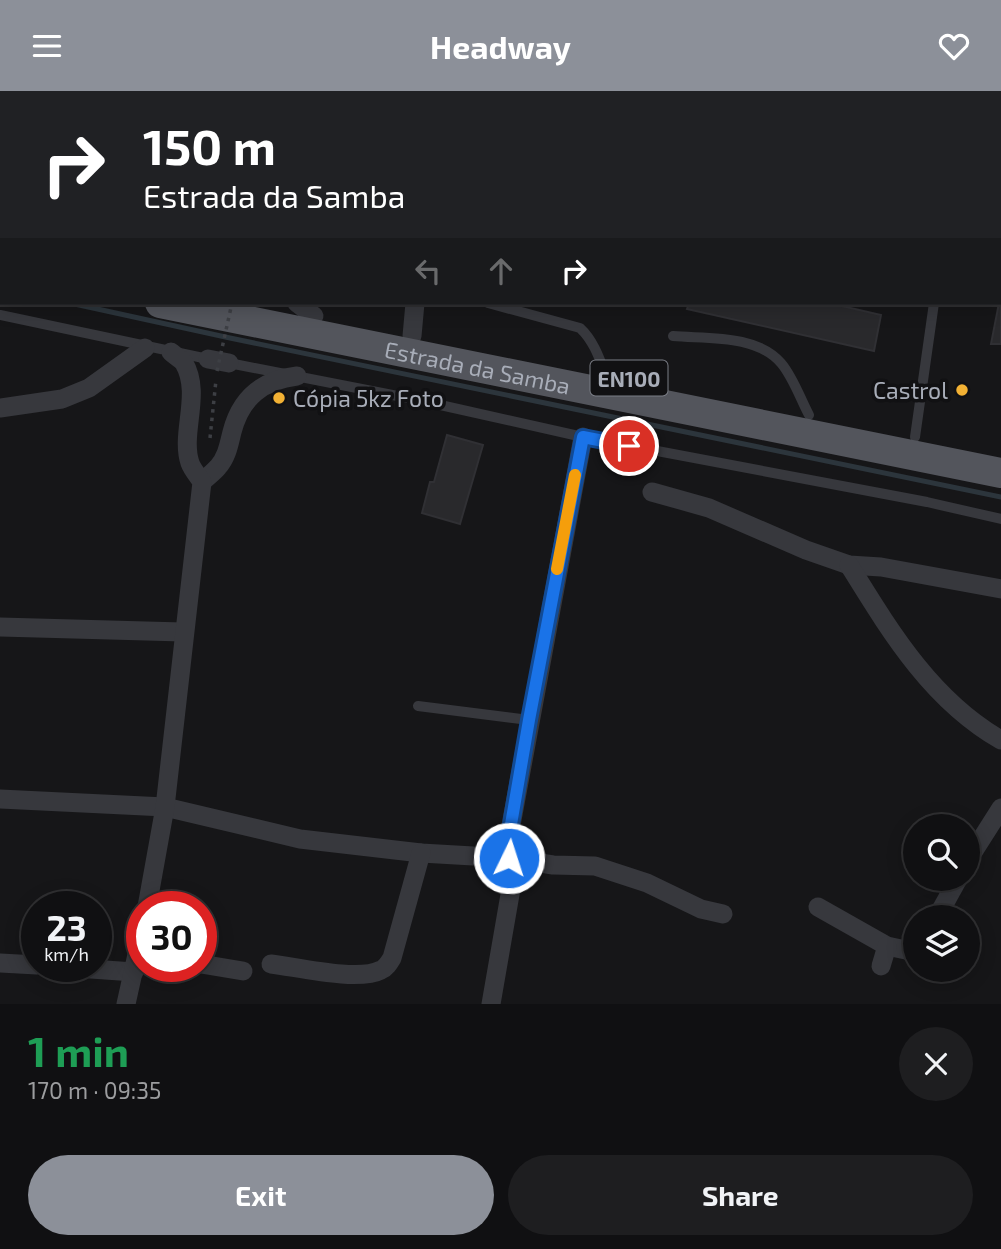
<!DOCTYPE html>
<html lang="en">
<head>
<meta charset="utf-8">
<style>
	:root { --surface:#101012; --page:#1e1e20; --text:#f1f3f6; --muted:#9c9d9f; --line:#303032; --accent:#8c9099 }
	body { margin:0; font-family:"Exo 2",sans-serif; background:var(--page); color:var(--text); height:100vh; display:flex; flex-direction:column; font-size:26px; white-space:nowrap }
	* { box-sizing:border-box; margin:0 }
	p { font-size:23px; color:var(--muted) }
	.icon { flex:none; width:38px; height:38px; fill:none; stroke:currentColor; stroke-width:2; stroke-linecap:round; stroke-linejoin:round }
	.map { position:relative; height:913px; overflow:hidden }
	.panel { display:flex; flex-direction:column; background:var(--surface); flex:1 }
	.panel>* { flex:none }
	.banner { position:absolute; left:0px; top:0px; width:1001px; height:214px; box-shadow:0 4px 18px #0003,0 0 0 2px var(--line); background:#202124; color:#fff; overflow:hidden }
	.buttons { position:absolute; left:903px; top:723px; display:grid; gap:14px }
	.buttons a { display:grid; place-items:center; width:77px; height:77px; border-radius:50%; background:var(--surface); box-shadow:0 4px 18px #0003,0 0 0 2px var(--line); font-size:35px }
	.speed { position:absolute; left:21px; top:800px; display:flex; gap:14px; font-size:35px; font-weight:700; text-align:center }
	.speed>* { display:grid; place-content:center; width:91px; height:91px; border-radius:50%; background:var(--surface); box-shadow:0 4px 18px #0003,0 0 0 2px var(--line); line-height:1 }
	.speed small { font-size:18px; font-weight:400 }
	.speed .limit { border:10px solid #d22; background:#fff; color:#111 }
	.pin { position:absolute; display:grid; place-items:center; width:60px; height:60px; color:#fff; margin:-30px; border:4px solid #fff; border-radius:50%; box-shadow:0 2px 7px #0007 }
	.me { position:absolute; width:77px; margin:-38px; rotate:4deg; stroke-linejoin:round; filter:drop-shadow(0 0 5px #0008) }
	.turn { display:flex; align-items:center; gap:24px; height:147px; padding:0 28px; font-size:32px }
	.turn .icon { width:91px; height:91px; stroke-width:2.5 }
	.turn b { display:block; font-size:49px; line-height:60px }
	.lanes { display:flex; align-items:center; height:66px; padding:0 28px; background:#0003; justify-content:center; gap:35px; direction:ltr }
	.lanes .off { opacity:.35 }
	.round { display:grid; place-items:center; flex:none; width:74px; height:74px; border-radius:37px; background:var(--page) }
	.headline { display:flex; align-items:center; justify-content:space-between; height:119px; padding:0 28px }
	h1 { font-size:42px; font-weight:700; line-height:52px; color:#1e9e55 }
	.button { display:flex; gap:14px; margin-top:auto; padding:14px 28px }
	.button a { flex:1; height:80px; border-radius:42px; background:var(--accent); color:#fff; font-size:28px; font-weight:700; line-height:80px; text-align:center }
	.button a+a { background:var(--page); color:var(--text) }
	header { display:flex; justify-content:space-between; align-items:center; height:91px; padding:0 28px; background:var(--accent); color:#fff; font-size:32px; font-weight:700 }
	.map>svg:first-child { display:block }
</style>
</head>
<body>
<header><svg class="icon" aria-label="menu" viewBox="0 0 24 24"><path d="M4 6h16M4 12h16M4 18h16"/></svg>Headway<svg class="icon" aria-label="heart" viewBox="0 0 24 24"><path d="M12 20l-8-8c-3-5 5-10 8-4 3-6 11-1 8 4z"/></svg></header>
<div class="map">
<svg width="1001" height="913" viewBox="0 0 1001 913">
	<rect width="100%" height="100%" fill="#161618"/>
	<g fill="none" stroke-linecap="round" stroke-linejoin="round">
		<g stroke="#2c353c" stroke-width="5">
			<polyline points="0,196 2,197"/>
			<polyline points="70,212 230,247 1001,406"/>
		</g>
	</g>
	<g fill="#29292c" stroke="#303034" stroke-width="2">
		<polygon points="683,0 787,0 787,2 684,2"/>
		<polygon points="1001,193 1001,253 991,253 999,212"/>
		<polygon points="689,212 829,212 881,224 874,260 687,218"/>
		<polygon points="447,344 483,354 460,433 422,422 430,391 434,391"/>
	</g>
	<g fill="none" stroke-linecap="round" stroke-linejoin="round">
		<polyline stroke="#3d3f44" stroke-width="3.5" stroke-dasharray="3.5 5" stroke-linecap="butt" points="210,347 216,289"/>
		<g stroke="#37383d" stroke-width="10">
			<polyline points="674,0 674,2"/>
			<polyline points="536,2 536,0"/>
			<polyline points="0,141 2,135"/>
			<path d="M488 212 580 237C593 249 599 266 605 282"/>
			<polyline points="0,224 208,268"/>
			<path d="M673 245C707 248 756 243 781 272 793 286 800 307 809 324"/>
			<polyline points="229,272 418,309 583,346 927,411 1001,428"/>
			<polyline points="915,346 934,212"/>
			<polyline points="418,615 529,629"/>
		</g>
		<g stroke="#37383d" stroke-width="19">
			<polyline points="193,0 193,2"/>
			<polyline points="227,0 227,2"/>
			<polyline points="427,2 427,0"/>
			<polyline points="297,212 314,225"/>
			<polyline points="412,245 415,212"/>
			<polyline points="208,268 229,272"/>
			<polyline points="0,317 62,308 89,297 145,257"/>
			<path d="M202 391C207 386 214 381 218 376 227 366 229 353 232 341 241 306 263 289 297 285"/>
			<polyline points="652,401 709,417 806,459 849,474 881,476 1001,498"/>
			<path d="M849 474C890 540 931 609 1001 649"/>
			<polyline points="0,536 183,541"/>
			<polyline points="0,708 165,716 300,748 421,762 508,767 553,774 595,775 647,792 701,818 723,823"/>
			<polyline points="968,769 1001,717"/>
			<path d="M147 816 165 716 202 391C198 385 192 378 190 372 180 342 202 303 184 272 181 268 175 265 171 261"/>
			<polyline points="818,816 887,855 915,861"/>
			<polyline points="937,826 958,788"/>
			<polyline points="0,872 37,874"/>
			<polyline points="201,873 243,880"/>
			<path d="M271 873C297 876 358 891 381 879 386 877 389 872 392 867L421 762"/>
			<polyline points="48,875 134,881"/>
			<polyline points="881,875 887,855"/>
			<polyline points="126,913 142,841"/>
			<polyline points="491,913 512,792 509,745 583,346"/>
		</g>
		<g stroke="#53555c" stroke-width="30">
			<polyline points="0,178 2,179"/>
			<path id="s1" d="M160 212 1001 382"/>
		</g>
		<polyline stroke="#3d3f44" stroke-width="3.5" stroke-dasharray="3.5 5" stroke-linecap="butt" points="217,280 232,212"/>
	</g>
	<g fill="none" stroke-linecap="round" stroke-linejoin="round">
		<g stroke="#114b97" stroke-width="18">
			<polyline id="route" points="509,767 509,745 529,629 583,346 629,355"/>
		</g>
		<use href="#route" stroke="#1a73e8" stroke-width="12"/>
		<polyline stroke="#f59e0b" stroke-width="12" points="557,478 575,384"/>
	</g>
	<g fill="#f2b134" stroke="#111113" stroke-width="2.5">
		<circle cx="962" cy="299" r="7"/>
		<circle cx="279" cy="307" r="7"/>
	</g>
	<g text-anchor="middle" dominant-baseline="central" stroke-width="7" stroke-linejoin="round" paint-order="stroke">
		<rect fill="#111113" stroke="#7b7e86" stroke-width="2" x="590.5" y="269.5" width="77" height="35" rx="5"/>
		<g font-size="21" font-weight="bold" fill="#a8adb8">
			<text x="629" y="287">EN100</text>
		</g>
		<g font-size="23" fill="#a8adb8" stroke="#111113">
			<text stroke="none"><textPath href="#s1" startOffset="324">Estrada da Samba</textPath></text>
		</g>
		<g font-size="23" fill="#a8adb8" stroke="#111113" text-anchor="end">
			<text x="948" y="299">Castrol</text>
			<text x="293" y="307" text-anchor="start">Cópia 5kz Foto</text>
		</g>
	</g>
</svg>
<div class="buttons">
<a><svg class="icon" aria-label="search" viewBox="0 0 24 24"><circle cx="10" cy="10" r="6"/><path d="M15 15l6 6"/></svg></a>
<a><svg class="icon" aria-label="layers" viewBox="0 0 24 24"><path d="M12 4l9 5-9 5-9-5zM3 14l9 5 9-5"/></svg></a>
</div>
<div class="speed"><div>23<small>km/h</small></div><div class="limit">30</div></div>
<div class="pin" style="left:629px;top:355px;background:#d93025"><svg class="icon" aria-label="arrive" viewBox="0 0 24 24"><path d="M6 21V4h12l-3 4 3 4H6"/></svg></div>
<svg class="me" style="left:509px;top:767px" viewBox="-20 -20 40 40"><circle r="17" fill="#1a73e8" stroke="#fff" stroke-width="3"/><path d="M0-11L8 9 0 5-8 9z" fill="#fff"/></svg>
<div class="banner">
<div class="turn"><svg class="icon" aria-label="right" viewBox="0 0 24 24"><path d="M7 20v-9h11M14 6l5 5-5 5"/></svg><div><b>150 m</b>Estrada da Samba</div></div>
<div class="lanes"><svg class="icon off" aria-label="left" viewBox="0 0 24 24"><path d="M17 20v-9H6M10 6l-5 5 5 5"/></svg><svg class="icon off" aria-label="ahead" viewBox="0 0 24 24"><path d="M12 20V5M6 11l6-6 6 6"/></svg><svg class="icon" aria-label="right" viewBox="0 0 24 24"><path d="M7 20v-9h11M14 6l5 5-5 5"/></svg></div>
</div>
</div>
<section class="panel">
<div class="headline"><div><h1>1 min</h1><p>170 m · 09:35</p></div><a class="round"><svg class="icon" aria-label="close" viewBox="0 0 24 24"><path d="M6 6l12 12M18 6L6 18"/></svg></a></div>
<div class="button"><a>Exit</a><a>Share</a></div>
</section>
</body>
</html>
